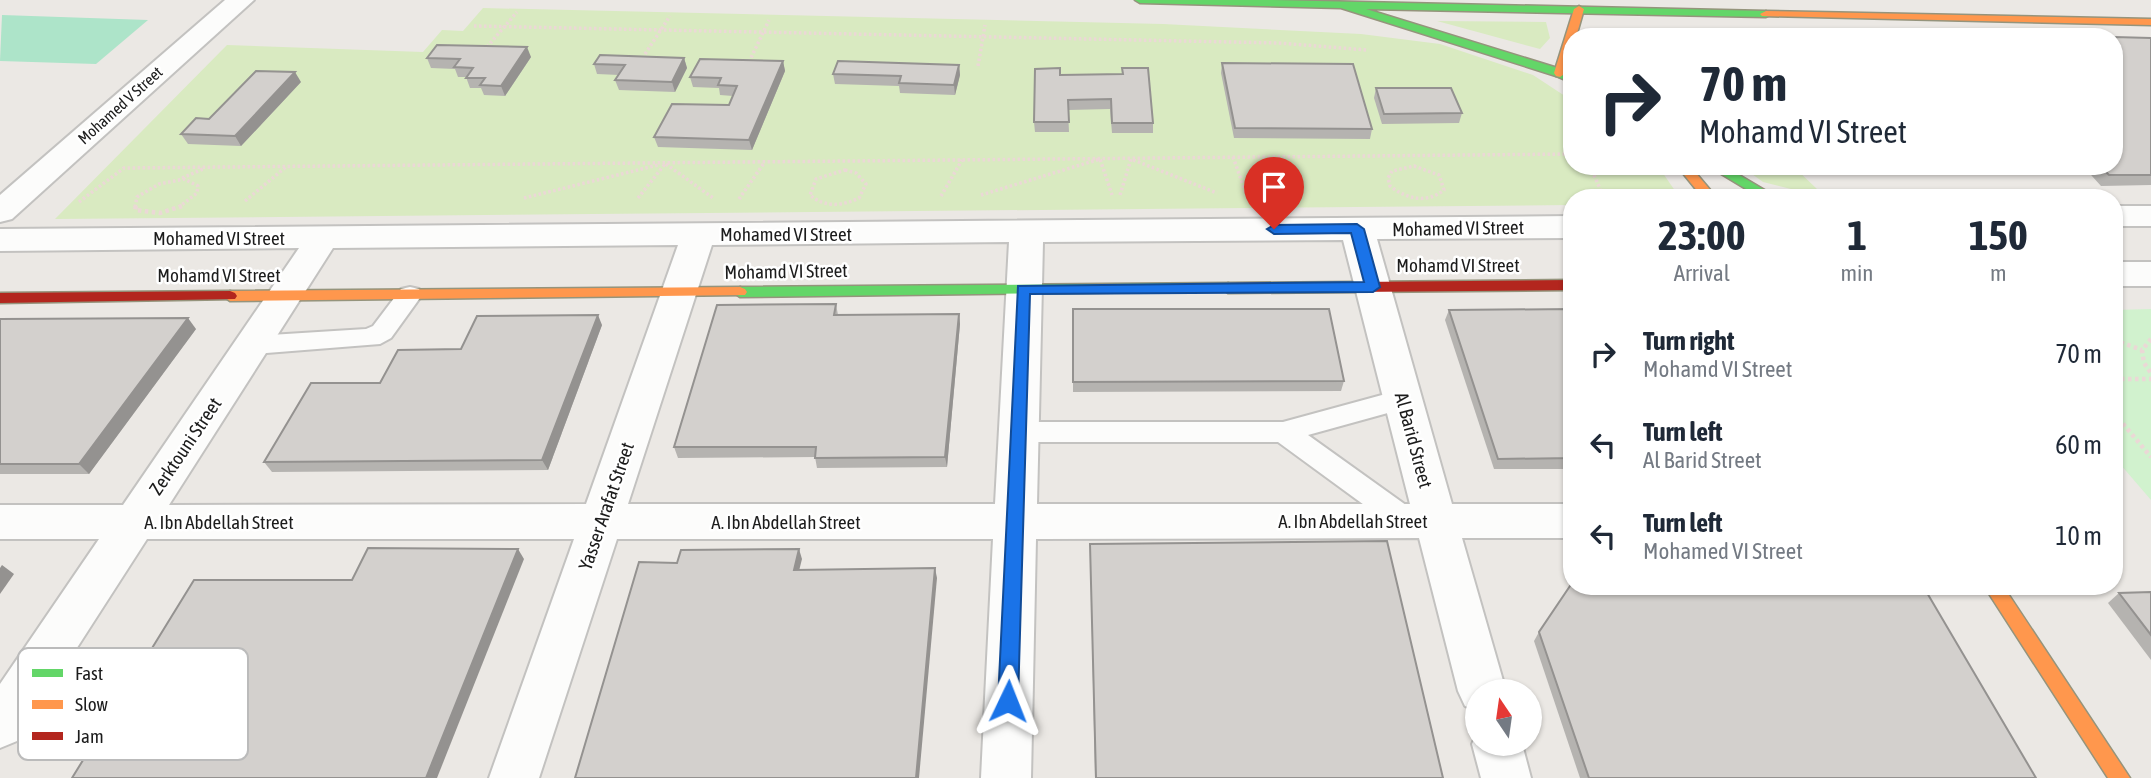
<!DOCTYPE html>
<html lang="en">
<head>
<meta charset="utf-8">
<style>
	:root { --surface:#fff; --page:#f6f6f7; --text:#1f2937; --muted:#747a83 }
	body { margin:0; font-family:"Asap Condensed",sans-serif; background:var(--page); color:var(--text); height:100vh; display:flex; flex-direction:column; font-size:26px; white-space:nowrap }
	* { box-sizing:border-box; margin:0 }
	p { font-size:23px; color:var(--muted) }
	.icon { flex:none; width:38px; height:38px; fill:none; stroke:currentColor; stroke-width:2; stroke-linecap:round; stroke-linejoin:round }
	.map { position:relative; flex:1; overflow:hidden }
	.side { position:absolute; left:1563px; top:189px; width:560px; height:406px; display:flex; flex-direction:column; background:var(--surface); border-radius:28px; box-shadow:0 2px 5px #0004 }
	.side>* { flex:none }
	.banner { position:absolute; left:1563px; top:28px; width:560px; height:147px; border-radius:28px; box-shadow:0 2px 5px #0004; background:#fff; color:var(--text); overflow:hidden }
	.needle { width:46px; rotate:347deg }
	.buttons { position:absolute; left:1465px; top:679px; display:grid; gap:14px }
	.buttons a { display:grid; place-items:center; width:77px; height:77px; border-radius:50%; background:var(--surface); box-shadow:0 2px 5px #0004; font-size:35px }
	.pin { position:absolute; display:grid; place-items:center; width:60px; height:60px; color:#fff; margin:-72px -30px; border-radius:50% 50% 50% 0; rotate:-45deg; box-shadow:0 0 7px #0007 }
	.pin .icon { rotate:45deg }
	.me { position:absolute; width:77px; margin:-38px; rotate:2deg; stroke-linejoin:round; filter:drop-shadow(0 0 5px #0008) }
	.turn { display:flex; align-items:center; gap:24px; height:147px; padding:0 21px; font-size:32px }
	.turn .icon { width:91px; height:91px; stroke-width:2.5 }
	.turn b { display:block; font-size:49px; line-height:60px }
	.eta { display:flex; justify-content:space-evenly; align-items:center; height:119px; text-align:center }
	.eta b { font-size:42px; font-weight:700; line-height:49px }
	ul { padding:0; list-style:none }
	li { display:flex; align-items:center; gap:21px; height:91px; padding:0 21px }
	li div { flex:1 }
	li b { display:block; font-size:26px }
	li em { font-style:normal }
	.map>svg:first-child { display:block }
</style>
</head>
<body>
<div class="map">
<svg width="2151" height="778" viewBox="0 0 2151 778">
	<rect width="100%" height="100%" fill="#ebe8e4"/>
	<g fill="#d9eac1">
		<polygon points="483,8 1163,24 1361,34 1440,44 1533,75 1571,100 1572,166 1658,166 1680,198 1572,198 1571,205 55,219 227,45 423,52 442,30 463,31"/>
		<polygon points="1437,21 1546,22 1550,38 1540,49"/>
		<polygon points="1741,166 1793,166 1818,190 1819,196 1763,182"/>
	</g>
	<polygon fill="#d1f2ce" points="2151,309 2151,500 2114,457 2114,310"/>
	<polygon fill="#ade4c9" points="2,15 148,20 96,64 0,61"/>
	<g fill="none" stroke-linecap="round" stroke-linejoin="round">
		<g stroke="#c3c2c0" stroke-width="4">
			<g id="lane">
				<polygon points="410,287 419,289 422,295 391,338 380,344 253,354 244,351 240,345 244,339 253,336 366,329 373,326 401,289"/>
				<polygon points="1404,389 1413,392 1417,399 1413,406 1308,435 1417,513 1422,521 1417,529 1407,533 1397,529 1278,442 1018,442 1008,439 1004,432 1008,425 1018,422 1283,422"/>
			</g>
		</g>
		<g stroke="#c3c2c0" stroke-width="4">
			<g id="street">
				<polygon points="225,0 254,0 12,219 0,222 0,195"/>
				<rect x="2114" y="206" width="37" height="20"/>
				<path d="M1572 216V238L1377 239 1452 504H1572V538H1462L1506 691H1477V711L1465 706 1458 691 1419 538 1036 539 1031 778H981L993 539H617L539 778H489L574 539H147L17 741 0 748V684L99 539H0V505H123L299 248 0 251V229ZM1343 240 1410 504H1037L1043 242ZM1009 242 995 504H628L712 245ZM678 245 586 504 169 505 333 248Z"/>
				<rect x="2114" y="262" width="37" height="24"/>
				<polygon points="1477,733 1477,744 1522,744 1531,778 1481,778 1472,744"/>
			</g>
		</g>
		<g stroke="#95947c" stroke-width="3">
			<g id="fast">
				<polygon points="1135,0 1272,0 1766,11 1772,14 1766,17 1366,9 1564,70 1572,75 1572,83 1556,76 1341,8 1140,3"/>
				<polygon points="1708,166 1724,166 1778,198 1761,198"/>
				<polygon points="1228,283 1233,285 1235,288 1233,291 740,297 733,292 740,287"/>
			</g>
		</g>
		<g stroke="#95947c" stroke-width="3">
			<g id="slow">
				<polygon points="1579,6 1584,9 1576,37 1572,37 1572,54 1566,73 1560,77 1556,76 1554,73 1574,9"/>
				<polygon points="1766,11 2151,19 2151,25 1762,16 1760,14"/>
				<polygon points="1677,166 1690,166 1717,198 1703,198"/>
				<polygon points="740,287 745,289 747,292 745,295 230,301 223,296 230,291"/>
				<polygon points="1984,586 2003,586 2130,778 2108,778"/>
			</g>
		</g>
		<g stroke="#95947c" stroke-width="3">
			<g id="jam">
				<polygon points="1572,280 1572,290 1228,293 1221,288 1228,283"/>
				<polygon points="230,291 235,293 237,296 235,299 0,303 0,293"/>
			</g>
		</g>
		<g stroke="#ebd8d6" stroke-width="3.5" stroke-dasharray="2.5 2.5" stroke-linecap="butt">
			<polyline points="474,26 1279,43 1367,50"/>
			<polyline points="487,47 517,12"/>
			<polyline points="645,54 670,16"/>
			<polyline points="749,62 769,20"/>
			<polyline points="978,66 985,25"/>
			<polyline points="1233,157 1247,196"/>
			<polyline points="666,164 713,198"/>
			<path d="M1414 166 1439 175 1444 190C1426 204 1407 199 1390 186L1388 178 1392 171Z"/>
			<polyline points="1590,166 1604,198"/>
			<path d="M845 170 856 173 866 184 859 198C842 206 825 208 810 195L816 179Z"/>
			<polyline points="182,178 203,169"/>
			<polyline points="981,195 1100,159 1112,195"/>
			<polyline points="1120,195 1131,159 1217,193"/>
			<polyline points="941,196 962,160"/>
			<polyline points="524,198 658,165"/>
			<polyline points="638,198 665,164"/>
			<polyline points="739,199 764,163"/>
			<polyline points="245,201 286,167"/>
			<polyline points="79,202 124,168 1572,154"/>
			<polyline points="135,207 137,197 159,184 184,179 198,186 197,193 179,207"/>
		</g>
		<g stroke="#ebd8d6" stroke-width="4.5" stroke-dasharray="3.5 3.5" stroke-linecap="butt">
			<polyline points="136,206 135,210 160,213 182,206"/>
			<polyline points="2151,339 2142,350 2144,363 2151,373"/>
			<polyline points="2114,340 2142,350"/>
			<polyline points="2114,379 2151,379"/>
			<polyline points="2114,413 2151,457"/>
		</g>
		<use href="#lane" fill="#fcfcfb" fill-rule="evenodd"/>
		<use href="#street" fill="#fcfcfb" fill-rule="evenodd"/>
		<use href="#fast" fill="#63d668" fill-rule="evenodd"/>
		<use href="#slow" fill="#ff974d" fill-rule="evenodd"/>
		<use href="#jam" fill="#b3261e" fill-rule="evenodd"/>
	</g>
	<g fill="#b5b3b0">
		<polygon points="2151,38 2151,185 2101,186 2083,166 2114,166"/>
		<polygon points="531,57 505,96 484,95 481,88 470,88 466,77 458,77 455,69 431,68 427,58"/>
		<polygon points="684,58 687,68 675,92 619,90 615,80 619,75 597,74 594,64"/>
		<polygon points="783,61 785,71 752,150 658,147 654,137 729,105 733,96 720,95 719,88 693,87 690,77"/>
		<polygon points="1222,63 1372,129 1370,139 1234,138 1221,73"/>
		<polygon points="959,65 960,75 955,95 900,93 899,86 835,84 833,74"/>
		<polygon points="1122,68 1153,123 1153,133 1112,133 1110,109 1068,110 1069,132 1035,132 1034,122 1060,75 1122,74"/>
		<polygon points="301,82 241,146 188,144 181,134 209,119"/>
		<polygon points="1376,88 1462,113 1459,123 1382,124 1374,98"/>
		<polygon points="836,304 838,315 959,314 960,324 947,467 817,468 815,457 678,458 674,447"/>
		<polygon points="1073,309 1344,381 1341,391 1073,392"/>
		<polygon points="1572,309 1572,469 1494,469 1445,320 1449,310"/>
		<polygon points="0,319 196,329 89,474 0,474"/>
		<polygon points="602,325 548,470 272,472 264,462 461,349"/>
		<polygon points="1090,544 1443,778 1095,778"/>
		<polygon points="2151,592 2151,660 2108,603 2119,593"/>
		<polygon points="1539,632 2036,778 1580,778 1534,641"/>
	</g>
	<g fill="#949290">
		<polygon points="527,47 531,57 505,96 501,86"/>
		<polygon points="684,58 687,68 675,92 672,82"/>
		<polygon points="783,61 785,71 752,150 749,140"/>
		<polygon points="959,65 960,75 955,95 954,85"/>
		<polygon points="295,72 301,82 241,146 235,136"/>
		<polygon points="959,314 960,324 947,467 945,457"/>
		<polygon points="598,315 602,325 548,470 542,460"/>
		<polygon points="188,318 196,329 89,474 79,464"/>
		<polygon points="518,549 524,559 437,778 426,778"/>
		<polygon points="799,549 802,559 797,579 794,570"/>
		<polygon points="2,565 14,574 0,594 0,568"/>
		<polygon points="935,568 937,578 919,778 916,778"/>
	</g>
	<g fill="#d3d0cd" stroke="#949290" stroke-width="2">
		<polygon points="1970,32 2111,37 1974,37"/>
		<polygon points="2114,37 2151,38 2151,175 2109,175 2100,166 2114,166"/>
		<polygon points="437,45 527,47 501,86 480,85 485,78 466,78 473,68 454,67 460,59 427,58"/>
		<polygon points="600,55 684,58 672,82 615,80 625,65 594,64"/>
		<polygon points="700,59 783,61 749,140 654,137 672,104 729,105 737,86 718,85 721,78 690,77"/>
		<polygon points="838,61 959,65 954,85 899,83 901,76 833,74"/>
		<polygon points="1222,63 1353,64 1372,129 1235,128"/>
		<polygon points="1060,68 1060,75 1123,74 1122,68 1148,68 1153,123 1112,123 1111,99 1068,100 1069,122 1034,122 1035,69"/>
		<polygon points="256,71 295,72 235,136 181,134 196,118 209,119"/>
		<polygon points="1376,88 1451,88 1462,113 1384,114"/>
		<polygon points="836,304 834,315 959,314 945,457 815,458 816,447 674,447 717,305"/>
		<polygon points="1073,309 1329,309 1344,381 1073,382"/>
		<polygon points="1572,309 1572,458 1498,459 1449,310"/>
		<polygon points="598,315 542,460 264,462 311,383 380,383 398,350 461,349 477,316"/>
		<polygon points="188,318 79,464 0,464 0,319"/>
		<polygon points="1387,541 1443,778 1096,778 1090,544"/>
		<polygon points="368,548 518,549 426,778 72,778 194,580 352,580"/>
		<polygon points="799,549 794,570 935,568 916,778 575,778 639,562 677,563 681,550"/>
		<polygon points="1572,583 1572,586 1923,586 2036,778 1589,778 1539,632"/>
		<polygon points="2151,592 2151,635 2119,593"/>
	</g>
	<polygon fill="#1a73e8" stroke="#114b97" stroke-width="2" points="1357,224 1364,229 1380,287 1373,292 1030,294 1018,701 1015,707 1008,710 1001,707 998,701 1018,286 1364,282 1351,233 1274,234 1267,229 1274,225"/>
	<g text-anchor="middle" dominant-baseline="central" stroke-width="5" stroke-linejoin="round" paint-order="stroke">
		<g font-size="16" fill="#1c1c1c" stroke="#fff">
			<text transform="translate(120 105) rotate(-42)">Mohamed V Street</text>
		</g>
		<g font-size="19" fill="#1c1c1c" stroke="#fff">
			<text transform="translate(1458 228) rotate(-1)">Mohamed VI Street</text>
			<text x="786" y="234">Mohamed VI Street</text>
			<text x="219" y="238">Mohamed VI Street</text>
			<text x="1458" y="265">Mohamd VI Street</text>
			<text transform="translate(786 271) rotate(-1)">Mohamd VI Street</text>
			<text x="219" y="275">Mohamd VI Street</text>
			<text transform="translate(1414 440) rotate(75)">Al Barid Street</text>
			<text transform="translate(185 446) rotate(-56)">Zerktouni Street</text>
			<text transform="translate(606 506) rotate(-71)">Yasser Arafat Street</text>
			<text x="1353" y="521">A. Ibn Abdellah Street</text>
			<text x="219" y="522">A. Ibn Abdellah Street</text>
			<text x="786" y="522">A. Ibn Abdellah Street</text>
		</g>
	</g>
	<rect x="18" y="648" width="230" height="112" rx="10" fill="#fff" stroke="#bbb" stroke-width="2"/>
	<rect x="32" y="669" width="31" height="8" fill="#63d668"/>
	<rect x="32" y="700" width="31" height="9" fill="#ff974d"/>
	<rect x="32" y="732" width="31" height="8" fill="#b3261e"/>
	<g font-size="19" fill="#1c1c1c">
		<text x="75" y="680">Fast</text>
		<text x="75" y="711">Slow</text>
		<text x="75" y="743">Jam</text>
	</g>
</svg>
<div class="buttons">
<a><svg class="needle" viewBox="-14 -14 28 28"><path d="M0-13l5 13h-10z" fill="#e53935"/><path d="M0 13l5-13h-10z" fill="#747a83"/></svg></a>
</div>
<div class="pin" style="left:1274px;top:229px;background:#d93025"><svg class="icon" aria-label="arrive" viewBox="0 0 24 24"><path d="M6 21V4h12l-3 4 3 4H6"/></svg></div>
<svg class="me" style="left:1008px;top:701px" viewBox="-20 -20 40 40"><path d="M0-17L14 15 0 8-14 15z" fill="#1a73e8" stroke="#fff" stroke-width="4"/></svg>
<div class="banner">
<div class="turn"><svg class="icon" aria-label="right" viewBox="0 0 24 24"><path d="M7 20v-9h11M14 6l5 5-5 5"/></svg><div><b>70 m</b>Mohamd VI Street</div></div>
</div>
<section class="side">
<div class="eta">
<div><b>23:00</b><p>Arrival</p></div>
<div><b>1</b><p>min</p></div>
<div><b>150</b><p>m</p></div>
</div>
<ul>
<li><svg class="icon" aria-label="right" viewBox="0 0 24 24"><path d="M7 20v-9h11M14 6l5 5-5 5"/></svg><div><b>Turn right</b><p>Mohamd VI Street</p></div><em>70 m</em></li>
<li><svg class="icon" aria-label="left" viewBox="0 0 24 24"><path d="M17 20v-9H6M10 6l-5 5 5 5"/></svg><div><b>Turn left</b><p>Al Barid Street</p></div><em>60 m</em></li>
<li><svg class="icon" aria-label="left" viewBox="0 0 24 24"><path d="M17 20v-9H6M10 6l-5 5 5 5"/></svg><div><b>Turn left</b><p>Mohamed VI Street</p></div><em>10 m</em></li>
</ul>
</section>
</div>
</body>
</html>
